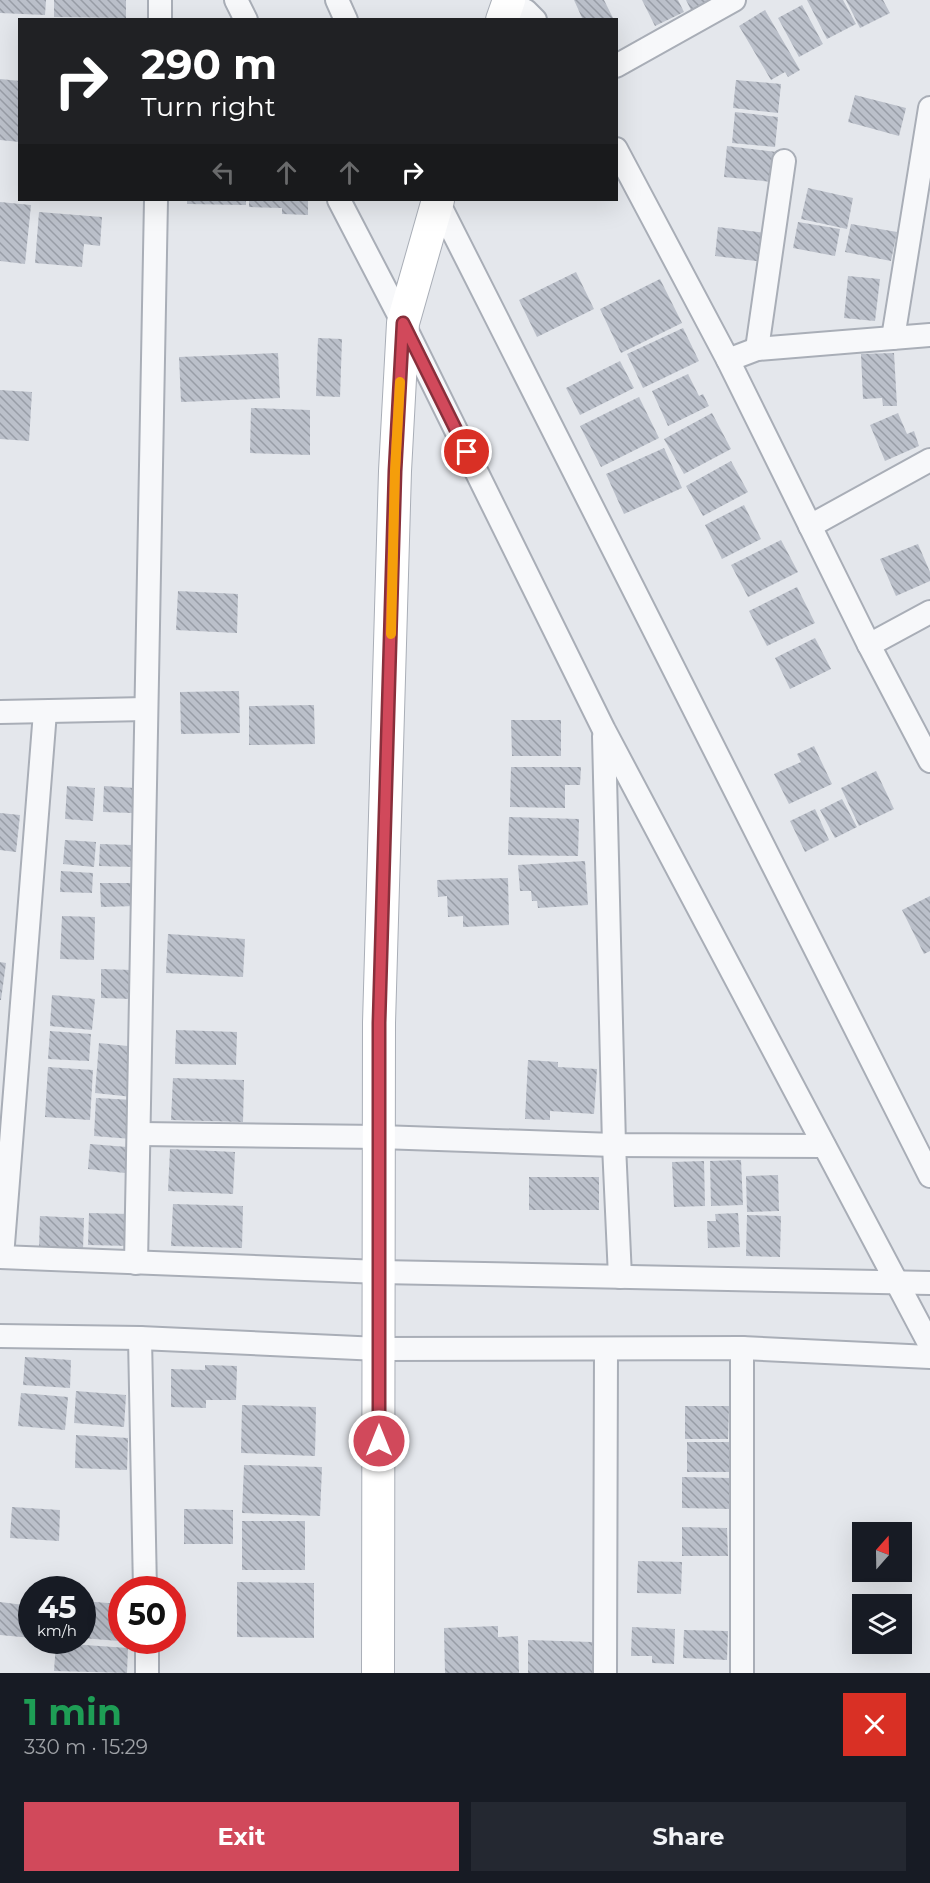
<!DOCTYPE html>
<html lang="en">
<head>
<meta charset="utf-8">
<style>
	:root { --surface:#171b24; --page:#242831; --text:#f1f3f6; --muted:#9ea1a6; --accent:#d1495b }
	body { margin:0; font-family:Montserrat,sans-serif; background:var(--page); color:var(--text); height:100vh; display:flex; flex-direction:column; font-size:22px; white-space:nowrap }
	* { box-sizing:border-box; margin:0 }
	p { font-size:20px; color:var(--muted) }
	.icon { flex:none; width:33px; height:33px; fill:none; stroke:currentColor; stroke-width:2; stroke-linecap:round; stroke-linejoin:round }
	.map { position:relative; height:1673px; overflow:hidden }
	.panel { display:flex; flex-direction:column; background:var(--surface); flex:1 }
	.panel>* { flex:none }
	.hud { position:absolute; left:18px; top:18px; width:600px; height:183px; border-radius:0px; box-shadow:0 6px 24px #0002; background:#202124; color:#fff; overflow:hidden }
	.needle { width:39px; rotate:20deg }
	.controls { position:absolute; left:852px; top:1522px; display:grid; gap:12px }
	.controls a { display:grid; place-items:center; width:60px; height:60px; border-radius:0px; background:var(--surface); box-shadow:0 6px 24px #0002; font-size:30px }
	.speed { position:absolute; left:18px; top:1576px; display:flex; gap:12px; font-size:30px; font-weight:700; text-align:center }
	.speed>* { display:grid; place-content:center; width:78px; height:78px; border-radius:50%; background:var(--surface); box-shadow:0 6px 24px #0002; line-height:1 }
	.speed small { font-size:15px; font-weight:400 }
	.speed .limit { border:9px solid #d22; background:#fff; color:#111 }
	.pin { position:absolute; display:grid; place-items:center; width:51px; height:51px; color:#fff; margin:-26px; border:3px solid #fff; border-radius:50%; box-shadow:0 2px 6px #0007 }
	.me { position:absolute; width:66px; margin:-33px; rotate:0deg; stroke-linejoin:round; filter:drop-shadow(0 0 4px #0008) }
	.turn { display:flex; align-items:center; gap:21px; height:126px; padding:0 24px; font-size:27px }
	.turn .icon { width:78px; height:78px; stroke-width:2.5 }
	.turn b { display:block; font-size:42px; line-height:51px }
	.lanes { display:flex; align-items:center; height:57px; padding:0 24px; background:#0003; justify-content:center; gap:30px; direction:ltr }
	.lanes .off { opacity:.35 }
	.round { display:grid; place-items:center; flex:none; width:63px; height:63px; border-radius:0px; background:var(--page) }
	.summary { display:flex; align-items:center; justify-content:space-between; height:102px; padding:0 24px }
	h1 { font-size:36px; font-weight:700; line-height:45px; color:#1e9e55 }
	.button { display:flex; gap:12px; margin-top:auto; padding:12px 24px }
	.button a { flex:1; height:69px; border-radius:0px; background:var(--accent); color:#fff; font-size:24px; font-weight:700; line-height:69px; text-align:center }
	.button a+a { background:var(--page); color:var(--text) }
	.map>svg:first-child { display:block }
</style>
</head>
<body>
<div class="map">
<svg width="930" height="1673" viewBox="0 0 930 1673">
	<defs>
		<pattern id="building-back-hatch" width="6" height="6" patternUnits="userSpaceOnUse" patternTransform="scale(1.5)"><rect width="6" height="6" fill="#bbc0ca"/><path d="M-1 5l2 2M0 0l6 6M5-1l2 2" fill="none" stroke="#989da6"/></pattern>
	</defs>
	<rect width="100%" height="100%" fill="#e4e7ec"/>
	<g fill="url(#building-back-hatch)">
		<polygon points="0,0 46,0 45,15 0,13"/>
		<polygon points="54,0 126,0 126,18 54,17"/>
		<polygon points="574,0 604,0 614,20 583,20"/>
		<polygon points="642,0 678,0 684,12 655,26"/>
		<polygon points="686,0 710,0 691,10"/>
		<polygon points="807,0 843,0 856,24 827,39"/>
		<polygon points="846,0 883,0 890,13 860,28"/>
		<polygon points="802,5 823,44 799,57 778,18"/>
		<polygon points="765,10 800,70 788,77 785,72 771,80 739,26"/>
		<polygon points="0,79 20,81 20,142 0,140"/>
		<polygon points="736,80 781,84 778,113 733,108"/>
		<polygon points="855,95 906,108 899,136 848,122"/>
		<polygon points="735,112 778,117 775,147 732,143"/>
		<polygon points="727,146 777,152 773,182 724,177"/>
		<polygon points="808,188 853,198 847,229 801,219"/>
		<polygon points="187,200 246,200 246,205 187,204"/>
		<polygon points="249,200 308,200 308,215 282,214 282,208 249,207"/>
		<polygon points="0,202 31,205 25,264 0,261"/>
		<polygon points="39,212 102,217 100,246 84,244 82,267 35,263"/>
		<polygon points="798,222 840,229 835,256 793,248"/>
		<polygon points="851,224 897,232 891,261 845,252"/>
		<polygon points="718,227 767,233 764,262 715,256"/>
		<polygon points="576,272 594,309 537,337 519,300"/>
		<polygon points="848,276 880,279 875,321 844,318"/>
		<polygon points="660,279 682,323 621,353 600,309"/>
		<polygon points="683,328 699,361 643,388 627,354"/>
		<polygon points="318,338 342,339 340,397 316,396"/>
		<polygon points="278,353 280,398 181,402 179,357"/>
		<polygon points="894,353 897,406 883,406 882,398 863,399 861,354"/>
		<polygon points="620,361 634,388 580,415 566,388"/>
		<polygon points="688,374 699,396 703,394 709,406 668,426 652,391"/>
		<polygon points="0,390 32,392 29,441 0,439"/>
		<polygon points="639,397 659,438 601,467 580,426"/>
		<polygon points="251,408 310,410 310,455 250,453"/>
		<polygon points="712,413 731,449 684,474 664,439"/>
		<polygon points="898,413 907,434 914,431 919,446 885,461 870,425"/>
		<polygon points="664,448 682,488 624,514 606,474"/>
		<polygon points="731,461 748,492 703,516 686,486"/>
		<polygon points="744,505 761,539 722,559 705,525"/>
		<polygon points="781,540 798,572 748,597 731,565"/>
		<polygon points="918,544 930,572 930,581 896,596 880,559"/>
		<polygon points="797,587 815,623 767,646 749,611"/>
		<polygon points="178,591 238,594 237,633 176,630"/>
		<polygon points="815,638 831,669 790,689 775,658"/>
		<polygon points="239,691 240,733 181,734 180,692"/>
		<polygon points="314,705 315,744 249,745 249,706"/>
		<polygon points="511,720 561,720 561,756 512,756"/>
		<polygon points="814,746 832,784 789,804 774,774 801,762 797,754"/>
		<polygon points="511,767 581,767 580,785 565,785 565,808 510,807"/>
		<polygon points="876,771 894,809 859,826 841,788"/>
		<polygon points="67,786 95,788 93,821 65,819"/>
		<polygon points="104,786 135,788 133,813 103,812"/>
		<polygon points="842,799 857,827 835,838 820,810"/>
		<polygon points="815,809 829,840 805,852 790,821"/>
		<polygon points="0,813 20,815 16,852 0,850"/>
		<polygon points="509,817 579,819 578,856 508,855"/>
		<polygon points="65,840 96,842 94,867 63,864"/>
		<polygon points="100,844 134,845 134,867 99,866"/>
		<polygon points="585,861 588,905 538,908 537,901 532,901 531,891 520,891 518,865"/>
		<polygon points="61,871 93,873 92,893 60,892"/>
		<polygon points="508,878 509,925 463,927 463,916 448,917 447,896 438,897 437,880"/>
		<polygon points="100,883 136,883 136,906 101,907"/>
		<polygon points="930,896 930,951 924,954 902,910"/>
		<polygon points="62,916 95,917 94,960 60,959"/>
		<polygon points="168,934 245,939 243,977 166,973"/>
		<polygon points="0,962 6,963 1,1000 0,1000"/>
		<polygon points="101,969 132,970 132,999 101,998"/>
		<polygon points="52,995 95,999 92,1030 50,1026"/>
		<polygon points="176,1030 237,1032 236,1065 175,1064"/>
		<polygon points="50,1031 91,1034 89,1061 48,1059"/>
		<polygon points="99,1043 137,1047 133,1097 95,1093"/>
		<polygon points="528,1060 558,1062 558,1067 597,1069 594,1114 550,1111 550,1120 525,1119"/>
		<polygon points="48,1067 93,1070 90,1120 45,1117"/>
		<polygon points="173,1078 244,1080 243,1122 171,1120"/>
		<polygon points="96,1098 134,1100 132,1139 94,1136"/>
		<polygon points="90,1144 127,1147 125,1173 88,1169"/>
		<polygon points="170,1149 235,1152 233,1194 168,1191"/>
		<polygon points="741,1160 743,1205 711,1206 710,1161"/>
		<polygon points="704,1161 705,1206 674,1207 672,1162"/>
		<polygon points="778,1175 779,1211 747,1212 746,1176"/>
		<rect x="529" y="1177" width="70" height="33"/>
		<polygon points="173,1204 243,1206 242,1248 171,1246"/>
		<polygon points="89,1213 130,1214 130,1246 88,1245"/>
		<polygon points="738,1213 740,1247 708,1248 707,1221 716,1221 715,1214"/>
		<polygon points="747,1215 781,1216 780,1257 746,1256"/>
		<polygon points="40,1216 84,1218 83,1249 39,1247"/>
		<polygon points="25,1357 71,1360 70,1388 23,1385"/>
		<polygon points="205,1365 237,1366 236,1400 206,1400 206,1408 171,1407 171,1369 205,1370"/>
		<polygon points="76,1391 126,1395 124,1427 74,1423"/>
		<polygon points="21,1393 68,1397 65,1430 18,1426"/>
		<polygon points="242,1405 316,1407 315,1456 241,1453"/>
		<polygon points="685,1406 729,1406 728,1439 685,1439"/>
		<polygon points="76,1435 128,1438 127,1470 75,1468"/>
		<rect x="687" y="1442" width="43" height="30"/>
		<polygon points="244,1465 322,1467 320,1516 242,1513"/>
		<polygon points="682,1477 731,1478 730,1509 682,1508"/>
		<polygon points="12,1507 60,1510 59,1541 10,1538"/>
		<polygon points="184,1509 233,1510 233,1544 184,1544"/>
		<rect x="242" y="1521" width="63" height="49"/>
		<polygon points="682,1527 727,1528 728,1556 682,1556"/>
		<polygon points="638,1561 682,1562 681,1594 637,1593"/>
		<polygon points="237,1582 314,1583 314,1638 237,1637"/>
		<polygon points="82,1601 121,1604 119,1641 82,1638"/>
		<polygon points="0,1602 32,1606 32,1638 0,1635"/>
		<polygon points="498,1626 498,1637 518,1636 519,1673 445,1673 444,1628"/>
		<polygon points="632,1627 675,1629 674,1664 652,1663 652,1656 631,1656"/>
		<polygon points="684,1630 728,1631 727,1660 683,1658"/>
		<polygon points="528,1640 592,1642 592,1673 528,1673"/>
		<polygon points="56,1643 128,1648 127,1673 54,1671"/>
	</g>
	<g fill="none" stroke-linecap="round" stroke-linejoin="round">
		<g stroke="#a9aeb7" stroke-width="26">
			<g id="minor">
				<polyline points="236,0 246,20"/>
				<polyline points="337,0 346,20"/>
				<polyline points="505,0 526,11 535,20"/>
				<polyline points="160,20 160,0"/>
				<polyline points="616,66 734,0"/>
				<polyline points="616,149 728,360 869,645 930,761"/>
				<polyline points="339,200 403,323 604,730 930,1345"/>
				<polyline points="437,200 930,1176"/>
				<polyline points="893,338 930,108"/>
				<polyline points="757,349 784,161"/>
				<polyline points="728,360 757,349 930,335"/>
				<polyline points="810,526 930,460"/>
				<polyline points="869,645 930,612"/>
				<polyline points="0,712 146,709"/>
				<polyline points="604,736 614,1145 620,1277"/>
				<polyline points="140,1134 380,1137 614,1145 824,1146"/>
				<polyline points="0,1257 380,1272 930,1283"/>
				<polyline points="2,1257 45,712"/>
				<polyline points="136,1263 156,200"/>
				<polyline points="0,1336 140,1338 379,1349 742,1348 930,1357"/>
				<polyline points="140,1338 145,1590"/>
				<polyline points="147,1641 147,1673"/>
				<polyline points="605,1673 606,1350"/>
				<polyline points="742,1673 742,1348"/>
			</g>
		</g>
		<g stroke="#a9aeb7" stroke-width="34">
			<g id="secondary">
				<polyline points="502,20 509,0"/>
				<polyline points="378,1673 379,1023 395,471 403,323 438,200"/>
			</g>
		</g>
		<use href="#minor" stroke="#f7f8fa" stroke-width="22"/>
		<use href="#secondary" stroke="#fff" stroke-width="32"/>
	</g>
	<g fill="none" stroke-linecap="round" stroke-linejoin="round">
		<g stroke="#882f3b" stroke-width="15">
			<polyline id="route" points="379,1441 379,1023 395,471 403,323 467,452"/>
		</g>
		<use href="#route" stroke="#d1495b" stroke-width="10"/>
		<polyline stroke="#f59e0b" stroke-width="10" points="391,634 395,471 400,382"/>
	</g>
</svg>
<div class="controls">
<a><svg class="needle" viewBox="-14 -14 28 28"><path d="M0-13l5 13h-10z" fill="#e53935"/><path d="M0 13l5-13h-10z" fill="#9ea1a6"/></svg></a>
<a><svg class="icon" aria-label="layers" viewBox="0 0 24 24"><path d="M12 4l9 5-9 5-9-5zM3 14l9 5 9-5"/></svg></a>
</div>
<div class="speed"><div>45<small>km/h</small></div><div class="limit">50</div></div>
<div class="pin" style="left:467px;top:452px;background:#d93025"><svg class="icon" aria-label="arrive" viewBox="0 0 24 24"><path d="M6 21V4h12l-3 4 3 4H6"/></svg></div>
<svg class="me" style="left:379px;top:1441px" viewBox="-20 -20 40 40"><circle r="17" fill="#d1495b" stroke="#fff" stroke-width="3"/><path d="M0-11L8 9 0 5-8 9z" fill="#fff"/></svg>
<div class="hud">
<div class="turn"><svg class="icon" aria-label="right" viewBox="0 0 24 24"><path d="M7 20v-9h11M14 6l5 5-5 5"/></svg><div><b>290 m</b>Turn right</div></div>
<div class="lanes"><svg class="icon off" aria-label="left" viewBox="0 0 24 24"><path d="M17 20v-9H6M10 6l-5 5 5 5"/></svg><svg class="icon off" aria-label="ahead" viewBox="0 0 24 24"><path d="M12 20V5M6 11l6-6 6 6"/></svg><svg class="icon off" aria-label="ahead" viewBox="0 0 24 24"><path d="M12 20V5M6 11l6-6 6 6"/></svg><svg class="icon" aria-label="right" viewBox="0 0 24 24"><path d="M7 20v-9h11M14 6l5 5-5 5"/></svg></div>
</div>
</div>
<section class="panel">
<div class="summary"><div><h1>1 min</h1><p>330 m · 15:29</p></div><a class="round" style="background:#d93025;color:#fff"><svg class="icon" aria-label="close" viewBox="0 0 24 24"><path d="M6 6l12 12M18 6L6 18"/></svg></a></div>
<div class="button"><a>Exit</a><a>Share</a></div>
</section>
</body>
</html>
